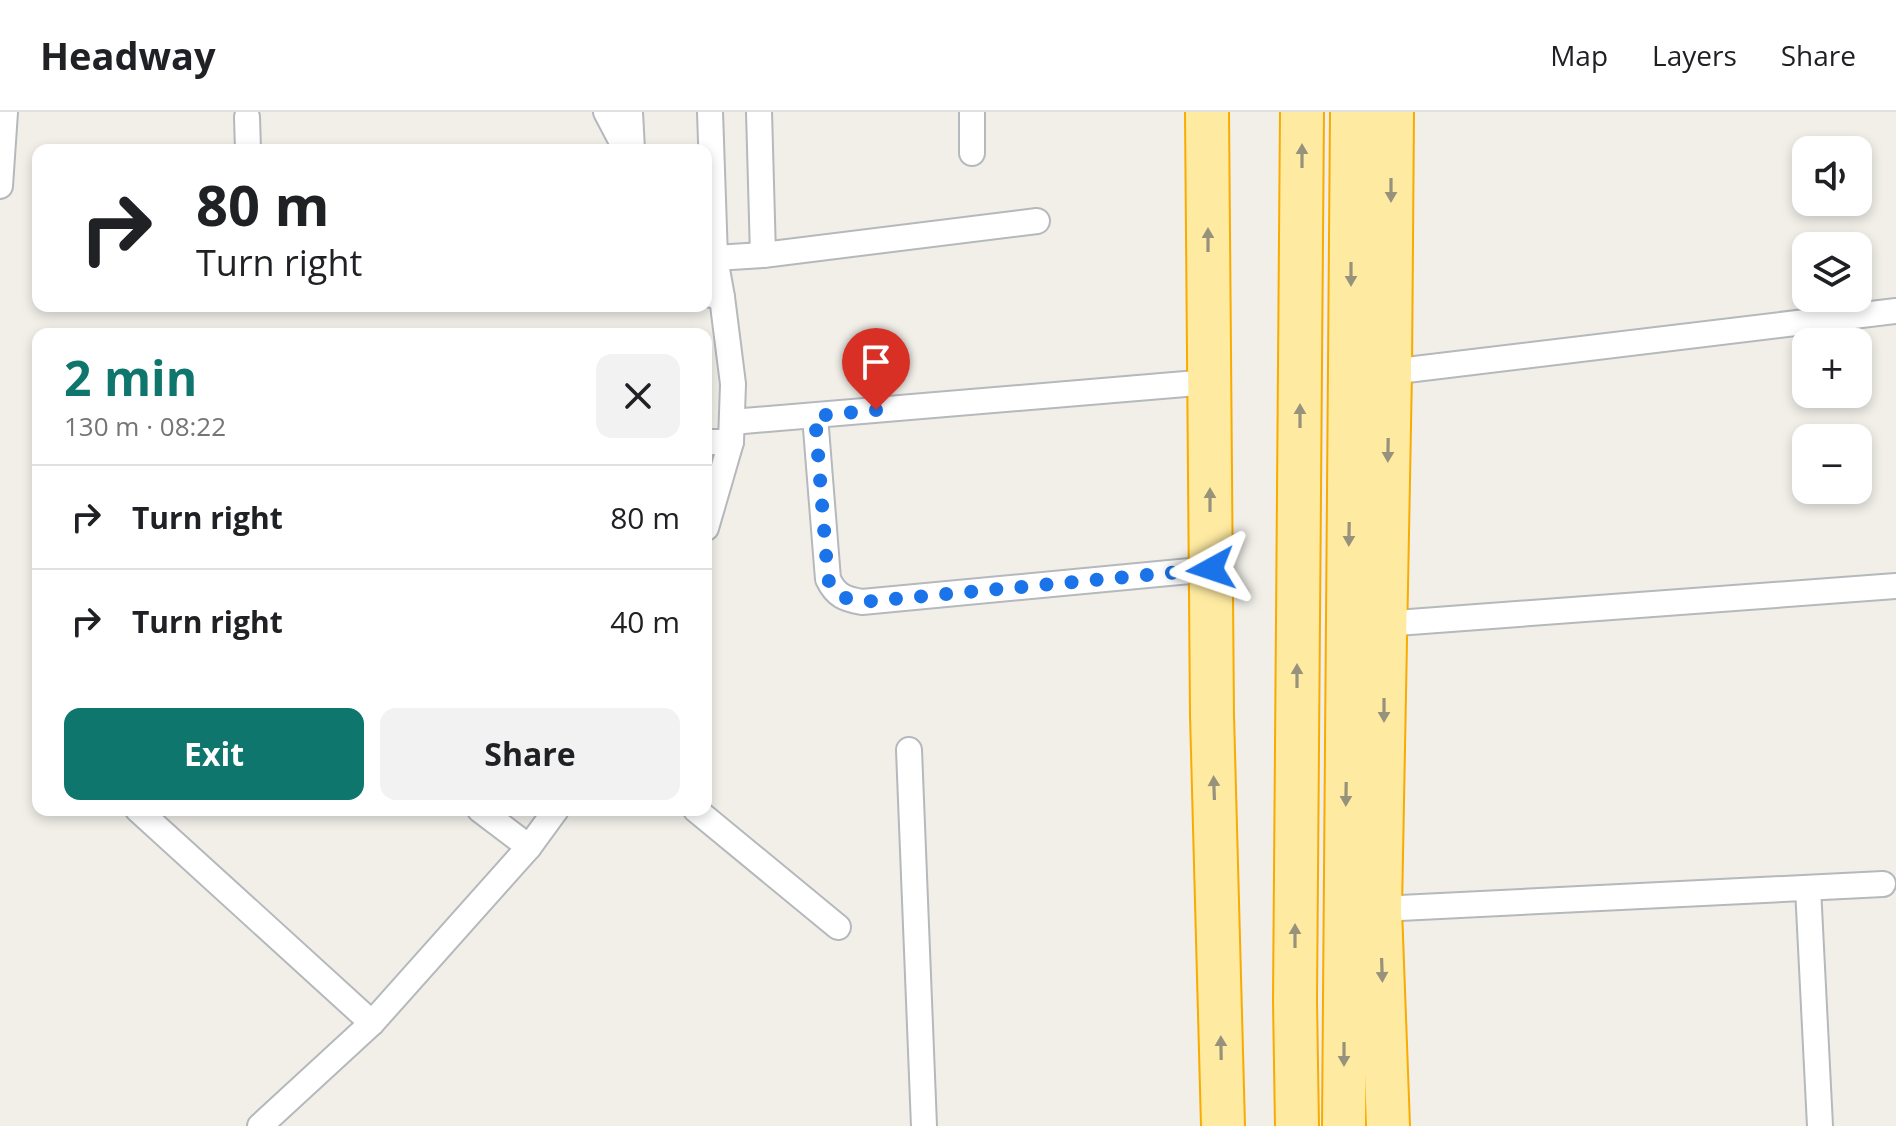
<!DOCTYPE html>
<html lang="en">
<head>
<meta charset="utf-8">
<style>
	:root { --surface:#fff; --page:#f2f2f2; --text:#202124; --muted:#757577; --line:#e0e0e0; --accent:#0f766e }
	body { margin:0; font-family:"Open Sans",sans-serif; background:var(--page); color:var(--text); height:100vh; display:flex; flex-direction:column; font-size:30px; white-space:nowrap }
	* { box-sizing:border-box; margin:0 }
	p { font-size:26px; color:var(--muted) }
	.icon { flex:none; width:44px; height:44px; fill:none; stroke:currentColor; stroke-width:2; stroke-linecap:round; stroke-linejoin:round }
	.map { position:relative; flex:1; overflow:hidden }
	.drawer { position:absolute; left:32px; top:216px; width:680px; height:488px; display:flex; flex-direction:column; background:var(--surface); border-radius:16px; box-shadow:0 4px 12px #0003 }
	.drawer>* { flex:none }
	.banner { position:absolute; left:32px; top:32px; width:680px; height:168px; border-radius:16px; box-shadow:0 4px 12px #0003; background:#fff; color:var(--text); overflow:hidden }
	.tools { position:absolute; left:1792px; top:24px; display:grid; gap:16px }
	.tools a { display:grid; place-items:center; width:80px; height:80px; border-radius:16px; background:var(--surface); box-shadow:0 4px 12px #0003; font-size:40px }
	.pin { position:absolute; display:grid; place-items:center; width:68px; height:68px; color:#fff; margin:-82px -34px; border-radius:50% 50% 50% 0; rotate:-45deg; box-shadow:0 0 8px #0007 }
	.pin .icon { rotate:45deg }
	.me { position:absolute; width:88px; margin:-44px; rotate:265deg; stroke-linejoin:round; filter:drop-shadow(0 0 6px #0008) }
	.turn { display:flex; align-items:center; gap:28px; height:168px; padding:0 32px; font-size:36px }
	.turn .icon { width:104px; height:104px; stroke-width:2.5 }
	.turn b { display:block; font-size:56px; line-height:68px }
	.round { display:grid; place-items:center; flex:none; width:84px; height:84px; border-radius:16px; background:var(--page) }
	.summary { display:flex; align-items:center; justify-content:space-between; height:136px; padding:0 32px }
	h1 { font-size:48px; font-weight:700; line-height:60px; color:var(--accent) }
	.action { display:flex; gap:16px; margin-top:auto; padding:16px 32px }
	.action a { flex:1; height:92px; border-radius:16px; background:var(--accent); color:#fff; font-size:32px; font-weight:700; line-height:92px; text-align:center }
	.action a+a { background:var(--page); color:var(--text) }
	ul { padding:0; list-style:none }
	li { display:flex; align-items:center; gap:24px; height:104px; padding:0 32px; border-top:2px solid var(--line) }
	li div { flex:1 }
	li b { display:block; font-size:30px }
	li em { font-style:normal }
	header { display:flex; align-items:center; gap:48px; box-sizing:border-box; height:112px; padding:0 40px; background:var(--surface); border-bottom:2px solid var(--line) }
	header strong { font-size:38px }
	nav { display:flex; gap:44px; margin-inline-start:auto; font-size:28px }
	.map>svg:first-child { display:block }
</style>
</head>
<body>
<header>
<strong>Headway</strong>
<nav><a>Map</a><a>Layers</a><a>Share</a></nav>
</header>
<div class="map">
<svg width="1896" height="1014" viewBox="0 0 1896 1014">
	<rect width="100%" height="100%" fill="#f1efe8"/>
	<g fill="none" stroke-linecap="round" stroke-linejoin="round">
		<g stroke="#b5b8bc" stroke-width="28">
			<g id="minor">
				<polyline points="606,0 626,38"/>
				<polyline points="630,0 632,38"/>
				<polyline points="710,0 715,146 722,185"/>
				<polyline points="759,0 763,143"/>
				<polyline points="247,5 248,38"/>
				<polyline points="972,41 972,0"/>
				<polyline points="0,74 5,0"/>
				<polyline points="715,146 763,143 1037,109"/>
				<polyline points="706,182 722,185 733,272 731,330 706,416"/>
				<polyline points="1390,260 1896,199"/>
				<path d="M815 304 828 467C836 484 845 487 862 490L1211 457"/>
				<polyline points="732,310 1209,270"/>
				<polyline points="706,330 731,330"/>
				<polyline points="1383,512 1896,474"/>
				<polyline points="909,638 924,1014"/>
				<polyline points="138,698 372,911"/>
				<polyline points="480,698 529,735"/>
				<polyline points="696,698 838,815"/>
				<polyline points="1808,776 1820,1014"/>
				<polyline points="1380,797 1883,772"/>
				<polyline points="260,1014 372,911 529,735 556,698"/>
			</g>
		</g>
		<g stroke="#f9ab00" stroke-width="46">
			<g id="trunk">
				<polyline points="1207,0 1212,603 1223,1014"/>
				<polyline points="1297,1014 1295,889 1302,0"/>
				<polyline points="1344,1014 1352,0"/>
				<polyline points="1388,1014 1380,797 1390,260 1392,0"/>
			</g>
		</g>
		<use href="#minor" stroke="#fff" stroke-width="24"/>
		<use href="#trunk" stroke="#feeaa1" stroke-width="42"/>
	</g>
	<defs><path id="oneway-solid" d="M-6-.8H1V-3.2L6.5 0L1 3.2V.8H-6Z" transform="scale(2)"/></defs>
	<g fill="#97927c">
		<use href="#oneway-solid" transform="translate(1302 44) rotate(-90)"/>
		<use href="#oneway-solid" transform="translate(1391 78) rotate(90)"/>
		<use href="#oneway-solid" transform="translate(1208 128) rotate(-90)"/>
		<use href="#oneway-solid" transform="translate(1351 162) rotate(90)"/>
		<use href="#oneway-solid" transform="translate(1300 304) rotate(-90)"/>
		<use href="#oneway-solid" transform="translate(1388 338) rotate(91)"/>
		<use href="#oneway-solid" transform="translate(1210 388) rotate(-90)"/>
		<use href="#oneway-solid" transform="translate(1349 422) rotate(91)"/>
		<use href="#oneway-solid" transform="translate(1297 564) rotate(-90)"/>
		<use href="#oneway-solid" transform="translate(1384 598) rotate(90)"/>
		<use href="#oneway-solid" transform="translate(1214 676) rotate(-92)"/>
		<use href="#oneway-solid" transform="translate(1346 682) rotate(91)"/>
		<use href="#oneway-solid" transform="translate(1295 824) rotate(-90)"/>
		<use href="#oneway-solid" transform="translate(1382 858) rotate(88)"/>
		<use href="#oneway-solid" transform="translate(1221 936) rotate(-91)"/>
		<use href="#oneway-solid" transform="translate(1344 942) rotate(90)"/>
	</g>
	<g fill="none" stroke-linecap="round" stroke-linejoin="round">
		<path stroke="#1a73e8" stroke-width="14" stroke-dasharray="0 25.2" d="M876 298 815 304 828 467C835 484 845 487 862 490L1211 457"/>
	</g>
</svg>
<div class="tools">
<a><svg class="icon" aria-label="sound" viewBox="0 0 24 24"><path d="M4 9h4l5-4v14l-5-4H4zM17 9q2 3 0 6"/></svg></a>
<a><svg class="icon" aria-label="layers" viewBox="0 0 24 24"><path d="M12 4l9 5-9 5-9-5zM3 14l9 5 9-5"/></svg></a>
<a>+</a>
<a>−</a>
</div>
<div class="pin" style="left:876px;top:298px;background:#d93025"><svg class="icon" aria-label="arrive" viewBox="0 0 24 24"><path d="M6 21V4h12l-3 4 3 4H6"/></svg></div>
<svg class="me" style="left:1211px;top:457px" viewBox="-20 -20 40 40"><path d="M0-17L14 15 0 8-14 15z" fill="#1a73e8" stroke="#fff" stroke-width="4"/></svg>
<div class="banner">
<div class="turn"><svg class="icon" aria-label="right" viewBox="0 0 24 24"><path d="M7 20v-9h11M14 6l5 5-5 5"/></svg><div><b>80 m</b>Turn right</div></div>
</div>
<section class="drawer">
<div class="summary"><div><h1>2 min</h1><p>130 m · 08:22</p></div><a class="round"><svg class="icon" aria-label="close" viewBox="0 0 24 24"><path d="M6 6l12 12M18 6L6 18"/></svg></a></div>
<ul>
<li><svg class="icon" aria-label="right" viewBox="0 0 24 24"><path d="M7 20v-9h11M14 6l5 5-5 5"/></svg><div><b>Turn right</b></div><em>80 m</em></li>
<li><svg class="icon" aria-label="right" viewBox="0 0 24 24"><path d="M7 20v-9h11M14 6l5 5-5 5"/></svg><div><b>Turn right</b></div><em>40 m</em></li>
</ul>
<div class="action"><a>Exit</a><a>Share</a></div>
</section>
</div>
</body>
</html>
